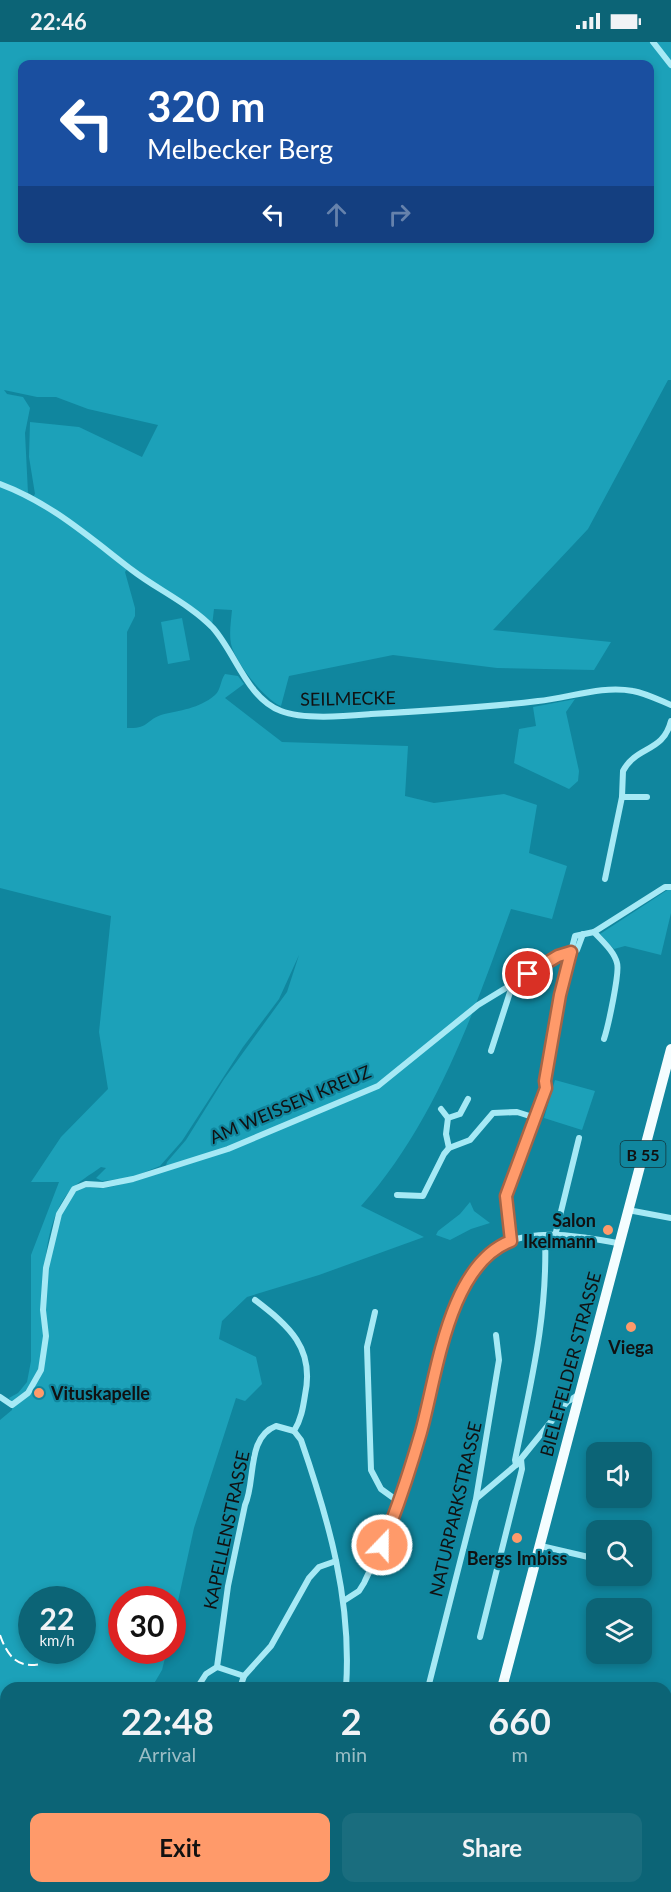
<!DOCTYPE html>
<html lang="en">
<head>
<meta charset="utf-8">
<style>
	:root { --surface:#0c6476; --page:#1a6d7e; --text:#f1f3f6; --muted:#9abdc5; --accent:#ff9a6a }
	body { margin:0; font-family:Lato,sans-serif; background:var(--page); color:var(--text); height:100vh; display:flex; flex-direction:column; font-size:22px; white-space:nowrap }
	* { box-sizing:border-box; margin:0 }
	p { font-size:20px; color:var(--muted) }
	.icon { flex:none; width:33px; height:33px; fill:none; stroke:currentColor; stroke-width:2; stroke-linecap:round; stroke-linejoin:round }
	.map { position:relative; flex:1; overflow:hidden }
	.details { position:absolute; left:0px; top:1640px; width:672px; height:212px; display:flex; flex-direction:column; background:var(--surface); border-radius:18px 18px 0 0; box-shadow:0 3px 9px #0003 }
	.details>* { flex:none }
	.banner { position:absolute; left:18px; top:18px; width:636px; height:183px; border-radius:12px; box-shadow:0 3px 9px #0003; background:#1a4fa0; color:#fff; overflow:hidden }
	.tools { position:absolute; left:586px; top:1400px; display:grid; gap:12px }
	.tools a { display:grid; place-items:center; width:66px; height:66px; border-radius:12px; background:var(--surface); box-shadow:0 3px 9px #0003; font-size:30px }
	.speed { position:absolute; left:18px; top:1544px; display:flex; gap:12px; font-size:30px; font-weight:700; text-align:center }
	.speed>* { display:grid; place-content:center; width:78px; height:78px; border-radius:50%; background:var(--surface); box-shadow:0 3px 9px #0003; line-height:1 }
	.speed small { font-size:15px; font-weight:400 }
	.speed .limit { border:9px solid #d22; background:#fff; color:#111 }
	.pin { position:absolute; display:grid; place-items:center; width:51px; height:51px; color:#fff; margin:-26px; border:3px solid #fff; border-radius:50%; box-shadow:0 2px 6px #0007 }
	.me { position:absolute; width:66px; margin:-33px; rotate:22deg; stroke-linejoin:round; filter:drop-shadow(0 0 4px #0008) }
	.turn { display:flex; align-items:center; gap:21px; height:126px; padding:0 30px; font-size:27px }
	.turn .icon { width:78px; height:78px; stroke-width:2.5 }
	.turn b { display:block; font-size:42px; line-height:51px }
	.lanes { display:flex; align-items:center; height:57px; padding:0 30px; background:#0003; justify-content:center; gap:30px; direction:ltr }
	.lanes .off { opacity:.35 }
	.eta { display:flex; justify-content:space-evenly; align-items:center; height:102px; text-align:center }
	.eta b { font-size:36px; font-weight:700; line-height:42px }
	.button { display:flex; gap:12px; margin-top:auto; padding:12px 30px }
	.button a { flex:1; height:69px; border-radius:12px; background:var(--accent); color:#111; font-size:24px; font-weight:700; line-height:69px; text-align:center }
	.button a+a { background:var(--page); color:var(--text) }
	.status { display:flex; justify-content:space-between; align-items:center; height:42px; padding:0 30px; background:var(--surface); direction:ltr }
	.status svg { height:16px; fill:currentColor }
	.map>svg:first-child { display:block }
</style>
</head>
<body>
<div class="status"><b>22:46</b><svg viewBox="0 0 49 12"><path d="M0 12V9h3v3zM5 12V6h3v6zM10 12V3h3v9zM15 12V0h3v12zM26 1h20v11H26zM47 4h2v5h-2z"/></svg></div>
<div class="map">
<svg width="671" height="1850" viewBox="0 0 671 1850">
	<rect width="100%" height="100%" fill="#10869e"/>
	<g fill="#1ca1b9" fill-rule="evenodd">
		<path d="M0 0H671V338H668L588 487 493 588 611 600 594 628 497 626 393 613 289 634 281 664C264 657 235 620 231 602 229 591 231 579 232 568L214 567 212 584 130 523 125 530 135 566V574L127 590V686C149 687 146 678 161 673 180 668 199 667 215 653 221 648 220 639 225 632L238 634 244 642 225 656 282 700 408 704 405 754 434 761 504 752 537 763 529 811 567 824 552 877 511 867C474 970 435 1082 361 1164L424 1195 319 1233 247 1255 222 1279 219 1297 256 1315 262 1342 245 1359 236 1356 194 1486 173 1582 172 1557H122V1608H167L162 1628 152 1645 6 1646V1838L0 1840V1378L12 1368V1360L9 1356 18 1351 27 1340 31 1319V1213L59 1140H31L61 1095 108 1047 99 990 111 874 0 846V444L32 456 35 452 29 415 30 380 79 385 142 415 158 383 88 367 56 355H37L4 348 7 352 23 355 30 366 25 391 28 451 0 440ZM22 22H650V196H22ZM299 913 287 950 224 1037 186 1098 167 1120 165 1128C145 1134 123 1144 102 1146 94 1147 87 1143 80 1147 53 1161 49 1228 45 1254 43 1222 47 1178 68 1151 77 1140 90 1133 101 1125L106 1126 96 1136 102 1139 130 1136 160 1124 182 1099 243 1005 279 957ZM32 1557H82V1608H32Z"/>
		<polygon points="182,576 190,618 168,622 161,580"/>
		<polygon points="575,657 566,670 579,729 578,739 569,747 514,721 519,687 536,684 533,665"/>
		<polygon points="669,847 671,847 671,871 661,913 625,904 614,907 600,892"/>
		<polygon points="555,1038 595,1049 582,1088 544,1076"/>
		<polygon points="470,1160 474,1169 490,1181 471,1187 450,1198 436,1193 438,1189 460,1172"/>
		<polygon points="671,1755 671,1844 655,1850 596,1850 595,1845 666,1845 666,1758"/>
	</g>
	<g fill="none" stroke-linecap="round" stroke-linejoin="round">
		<g stroke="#98eaf8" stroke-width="2">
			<polyline points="666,1773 671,1771"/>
			<polyline points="593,1845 593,1850"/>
		</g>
		<g stroke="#a6e9f5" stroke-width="6">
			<polyline points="653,0 671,23"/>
			<path d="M0 442C51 461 89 495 132 528 158 548 190 562 213 586 236 612 247 656 281 669 303 678 347 674 371 672 427 669 483 666 538 659 569 656 602 643 633 649 645 651 659 658 671 663"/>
			<polyline points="622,755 647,755"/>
			<path d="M605 837 622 755 623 729C637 703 663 711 671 679"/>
			<path d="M594 890C602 899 614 909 617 921 620 930 608 985 604 997"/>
			<polyline points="491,1009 513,941"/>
			<polyline points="441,1067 448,1076"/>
			<polyline points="449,1106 446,1092 448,1076 460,1072 468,1057"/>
			<polyline points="397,1153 423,1154 444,1112 449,1106 470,1098 493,1071 517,1070 536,1076"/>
			<polyline points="628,1168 671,1176"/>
			<polyline points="555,1194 579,1096"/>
			<polyline points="511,1199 506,1154 546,1046 560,953 575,894 594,890 665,845 671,845"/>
			<path d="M255 1258C289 1284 315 1306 305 1353 303 1366 301 1378 294 1389L301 1398C329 1479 352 1559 346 1646"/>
			<polyline points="375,1270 367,1305 371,1428 381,1447 399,1460"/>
			<polyline points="0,1355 12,1363 28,1351 41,1328 46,1294 43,1268 46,1226 59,1172 74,1147 86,1142 103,1143 133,1137 228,1107 378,1044 478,963 558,914 577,908 583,892"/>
			<path d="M516 1423 515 1418C531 1340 548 1274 545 1193"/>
			<polyline points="477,1456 516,1423 567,1360 578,1353"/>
			<polyline points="541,1504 597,1517"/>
			<path d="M345 1558 359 1549 364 1541C377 1513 391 1486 400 1457 408 1434 416 1411 422 1387 435 1337 451 1229 501 1203 536 1185 582 1195 618 1201"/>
			<polyline points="480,1595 522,1427 521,1417"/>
			<polyline points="217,1625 244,1634"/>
			<path d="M197 1646 206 1632 217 1625 228 1544 245 1463C256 1440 246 1395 276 1384L294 1389"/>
			<polyline points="240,1646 244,1634 271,1604 309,1536 319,1525 336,1519"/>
			<polyline points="428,1646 476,1457 499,1318 496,1293"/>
			<polyline points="666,1714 671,1713"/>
			<polyline points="666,1735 671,1731"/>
			<polyline points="317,1845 330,1850"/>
			<polyline points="571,1845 571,1850"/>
			<polyline points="373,1850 374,1845"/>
		</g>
		<g stroke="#f4fdff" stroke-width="10">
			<polyline points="502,1646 671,1007"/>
			<polyline points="450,1850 451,1845"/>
		</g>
		<path stroke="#fff" stroke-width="2" stroke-dasharray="10 4.5" stroke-linecap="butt" d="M0 1593C7 1613 17 1627 40 1622"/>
	</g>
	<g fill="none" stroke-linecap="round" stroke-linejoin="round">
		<g stroke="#a66445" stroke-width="15">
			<path id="route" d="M382 1503C398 1466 410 1428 421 1390 437 1333 448 1223 511 1199L506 1154 546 1046 545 1039 560 953 571 910 558 914 528 932"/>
		</g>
		<use href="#route" stroke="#ff9a6a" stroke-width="10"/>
	</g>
	<g fill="#ff9a6a" stroke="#10869e" stroke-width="2">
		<circle cx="608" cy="1188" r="6"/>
		<circle cx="631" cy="1285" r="6"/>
		<circle cx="39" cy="1351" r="6"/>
		<circle cx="517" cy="1496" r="6"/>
	</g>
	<g text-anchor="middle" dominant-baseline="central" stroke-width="4.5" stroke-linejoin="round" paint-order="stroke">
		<rect fill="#10869e" stroke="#11343b" stroke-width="1.5" x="620.5" y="1099" width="45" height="26" rx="4.5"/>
		<g font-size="16" font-weight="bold" fill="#111">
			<text x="643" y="1112">B 55</text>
		</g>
		<g font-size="18" fill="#111" stroke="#10869e">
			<text transform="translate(348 656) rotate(-1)">SEILMECKE</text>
			<text transform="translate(290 1062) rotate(-23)">AM WEISSEN KREUZ</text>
			<text transform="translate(570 1322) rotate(-75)">BIELEFELDER STRASSE</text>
			<text transform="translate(455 1467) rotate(-77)">NATURPARKSTRASSE</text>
			<text transform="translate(226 1488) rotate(-78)">KAPELLENSTRASSE</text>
		</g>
		<g font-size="18" font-weight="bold" fill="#111" stroke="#10869e">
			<text x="596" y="1178" text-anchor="end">Salon<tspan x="596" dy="21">Ikelmann</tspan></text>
			<text x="631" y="1305">Viega</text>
			<text x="51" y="1351" text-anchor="start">Vituskapelle</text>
			<text x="517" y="1516">Bergs Imbiss</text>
		</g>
	</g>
</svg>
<div class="tools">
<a><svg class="icon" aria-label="sound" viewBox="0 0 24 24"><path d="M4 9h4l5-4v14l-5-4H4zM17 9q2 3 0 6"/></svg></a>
<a><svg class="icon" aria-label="search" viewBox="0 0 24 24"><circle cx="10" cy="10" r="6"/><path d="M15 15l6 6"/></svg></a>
<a><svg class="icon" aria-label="layers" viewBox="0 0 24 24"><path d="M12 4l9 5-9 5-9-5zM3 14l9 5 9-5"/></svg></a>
</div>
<div class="speed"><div>22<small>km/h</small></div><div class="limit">30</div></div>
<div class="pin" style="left:528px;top:932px;background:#d93025"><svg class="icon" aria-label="arrive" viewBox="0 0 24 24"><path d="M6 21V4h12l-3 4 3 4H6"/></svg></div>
<svg class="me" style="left:382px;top:1503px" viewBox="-20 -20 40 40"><circle r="17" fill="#ff9a6a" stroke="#fff" stroke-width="3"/><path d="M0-11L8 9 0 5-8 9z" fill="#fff"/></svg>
<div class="banner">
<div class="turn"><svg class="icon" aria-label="left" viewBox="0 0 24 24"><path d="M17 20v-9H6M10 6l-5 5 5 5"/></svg><div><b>320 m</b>Melbecker Berg</div></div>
<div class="lanes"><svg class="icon" aria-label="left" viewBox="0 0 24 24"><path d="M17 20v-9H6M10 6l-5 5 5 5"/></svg><svg class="icon off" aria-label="ahead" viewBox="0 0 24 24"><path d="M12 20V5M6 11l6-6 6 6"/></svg><svg class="icon off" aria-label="right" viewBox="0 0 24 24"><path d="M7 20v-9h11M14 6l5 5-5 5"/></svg></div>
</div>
<section class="details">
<div class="eta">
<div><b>22:48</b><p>Arrival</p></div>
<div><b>2</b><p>min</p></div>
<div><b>660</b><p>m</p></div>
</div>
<div class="button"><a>Exit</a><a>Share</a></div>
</section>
</div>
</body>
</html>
